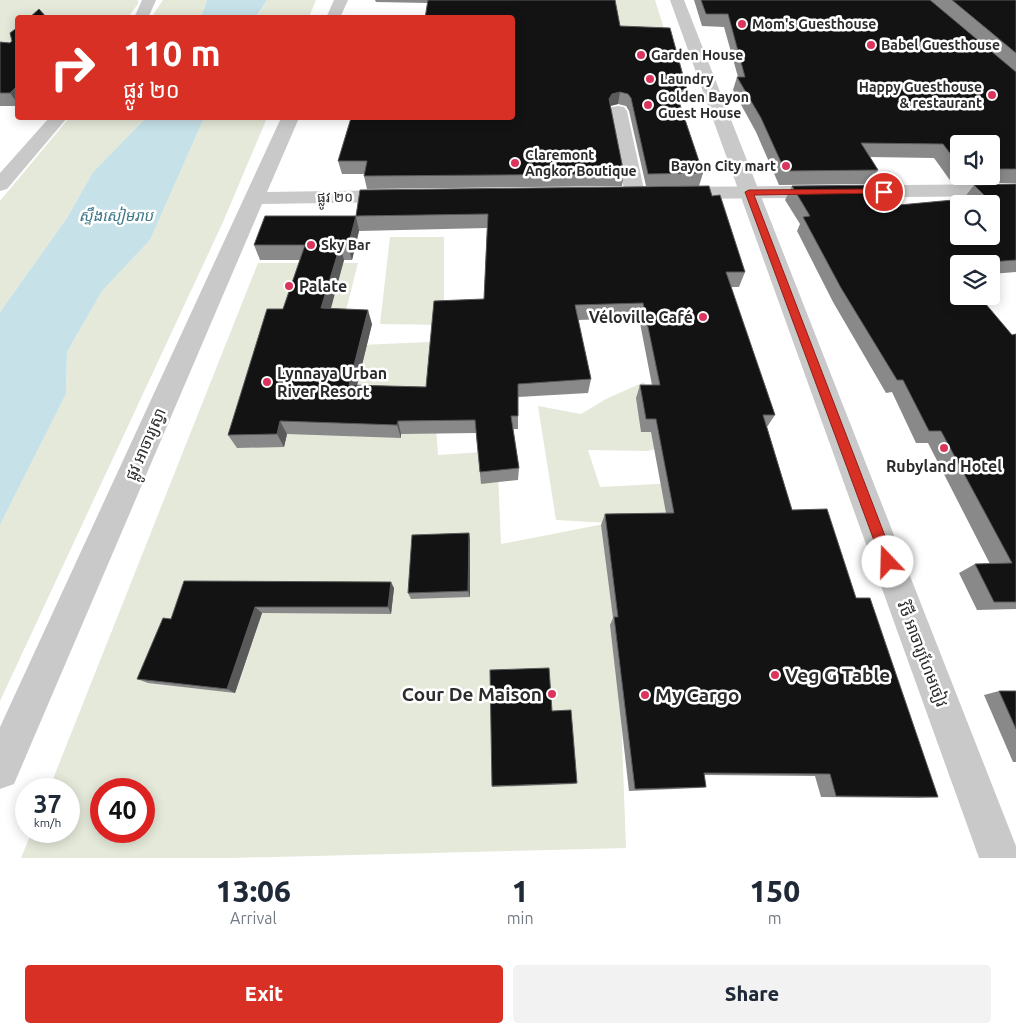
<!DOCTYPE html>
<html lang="en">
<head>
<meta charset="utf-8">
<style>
	:root { --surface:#fff; --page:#f2f2f3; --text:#1f2937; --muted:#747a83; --accent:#d93025 }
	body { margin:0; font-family:Ubuntu,"Noto Sans Khmer",sans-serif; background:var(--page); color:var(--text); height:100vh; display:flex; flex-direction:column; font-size:19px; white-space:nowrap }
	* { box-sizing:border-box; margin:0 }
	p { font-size:16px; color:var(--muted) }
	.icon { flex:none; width:28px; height:28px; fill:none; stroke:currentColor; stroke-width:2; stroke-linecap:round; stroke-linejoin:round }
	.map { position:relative; height:858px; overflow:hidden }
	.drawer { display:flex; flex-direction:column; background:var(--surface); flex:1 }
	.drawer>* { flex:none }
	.top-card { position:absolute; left:15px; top:15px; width:500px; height:105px; border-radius:5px; box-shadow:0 2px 12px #0003; background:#d93025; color:#fff; overflow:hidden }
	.controls { position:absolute; left:950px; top:135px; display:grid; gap:10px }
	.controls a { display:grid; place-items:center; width:50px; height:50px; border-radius:5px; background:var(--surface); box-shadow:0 2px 12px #0003; font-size:25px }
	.speed { position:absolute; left:15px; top:778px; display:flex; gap:10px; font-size:25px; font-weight:700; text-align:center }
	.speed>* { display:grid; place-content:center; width:65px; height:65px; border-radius:50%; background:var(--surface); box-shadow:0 2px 12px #0003; line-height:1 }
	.speed small { font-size:12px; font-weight:400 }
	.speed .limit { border:8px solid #d22; background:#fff; color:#111 }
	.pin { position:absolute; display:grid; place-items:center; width:42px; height:42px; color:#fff; margin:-21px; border:2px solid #fff; border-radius:50%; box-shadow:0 1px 5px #0007 }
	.me { position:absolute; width:55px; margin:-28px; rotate:339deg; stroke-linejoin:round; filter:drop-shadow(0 0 4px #0008) }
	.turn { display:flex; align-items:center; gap:18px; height:105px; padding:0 25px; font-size:22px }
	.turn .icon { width:65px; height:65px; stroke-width:2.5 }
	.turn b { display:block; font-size:35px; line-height:42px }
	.eta { display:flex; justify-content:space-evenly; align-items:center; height:85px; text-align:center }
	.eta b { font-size:30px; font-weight:800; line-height:35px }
	.cta { display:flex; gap:10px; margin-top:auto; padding:10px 25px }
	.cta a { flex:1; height:58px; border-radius:5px; background:var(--accent); color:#fff; font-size:20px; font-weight:800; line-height:58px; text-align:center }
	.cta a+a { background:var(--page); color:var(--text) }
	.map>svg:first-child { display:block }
</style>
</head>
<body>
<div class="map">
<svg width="1016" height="858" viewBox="0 0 1016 858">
	<rect width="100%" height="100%" fill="#fff"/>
	<g fill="#e4e9d9" fill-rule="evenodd">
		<polygon points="0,0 138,0 138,4 128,17 18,18 17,45 0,45"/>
		<polygon points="163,0 207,0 201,17 151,18"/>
		<polygon points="267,0 316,0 309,17 256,18"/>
		<polygon points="611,0 655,0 666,35 618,35"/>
		<polygon points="69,118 146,118 93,172 67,218 0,312 0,201"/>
		<polygon points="204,118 267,118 223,222 0,701 0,525 66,394 67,352 102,291 150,240"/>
		<polygon points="390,237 444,237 444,325 380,324"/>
		<path d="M258 263H358L337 346 430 342 438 455 497 451 501 544 609 523 556 520 538 406 581 414 606 399 644 382 677 443 648 451 588 450 600 487 677 483 679 525 614 523 626 848 231 858H21L32 831H69V789H49ZM101 789H144V831H101Z"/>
	</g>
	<g fill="#c6e1e8">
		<polygon points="207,0 267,0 256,17 201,17"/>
		<polygon points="146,118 204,118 150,240 102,291 67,352 66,394 0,525 0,312 67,218 93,172"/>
	</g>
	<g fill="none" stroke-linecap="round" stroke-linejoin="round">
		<g fill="#c9c9c9" fill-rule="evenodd">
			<polygon points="334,0 348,0 340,18 326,18"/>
			<polygon points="618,106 624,107 627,111 645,194 642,198 635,200 628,198 625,194 609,111 612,107"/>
			<polygon points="281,118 299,118 267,192 396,190 403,192 406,196 403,200 396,202 262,204 14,784 0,789 0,727"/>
			<polygon points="1016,184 1016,196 674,199 667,197 664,193 667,189 674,187"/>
		</g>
		<g fill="#c9c9c9" fill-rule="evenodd">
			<polygon points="142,0 156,0 148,18 134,18"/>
			<polygon points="670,0 684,0 1016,846 1016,858 979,858"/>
			<polygon points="49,118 67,118 7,189 0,191 0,173"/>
		</g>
	</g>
	<g fill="#898989" fill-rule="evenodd">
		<polygon points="375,0 615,0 620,26 687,90 684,102 679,102 703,173 699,186 646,186 629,111 626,106 618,104 610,106 624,174 622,186 367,189 364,176 364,174 342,174 338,161 512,118 428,3 376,2"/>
		<path d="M694 0H1016V183H952L934 158 870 157 878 170 870 184 779 185 756 132 733 90 737 77H738L724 27 702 26ZM959 144H991V176H959Z"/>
		<polygon points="18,27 18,106 0,106 0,42 10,43 12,41"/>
		<polygon points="1016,184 1016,272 991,274 991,264 959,264 959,296 1012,335 1016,334 1016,609 977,610 959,573 975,564 990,564 928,443 916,443 892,392 886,393 833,302 797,231 800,224 785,200 792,186 899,205 965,199 964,198 974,185"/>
		<path d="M712 196 745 272 739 287H731L775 415 767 427 792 510 856 598 938 797 919 798 821 797 815 776 704 775 706 787 697 788 629 791 610 625 613 618 601 525 605 514 666 513 651 432H641L636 398 640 385H652L639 318 578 320 591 379 588 393 518 397V429H513L519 468 518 480 481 484 476 433 401 434V438L287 434 284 447 237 448 228 435 283 309 300 260H260L254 245 356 216ZM487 228 484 299 426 387 357 385 372 324 330 309 344 260H352L359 231Z"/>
		<polygon points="469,533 470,540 470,597 411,599 408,593"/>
		<polygon points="394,588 391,614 262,613 235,693 148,683 137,679 171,619"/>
		<polygon points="999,691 1016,691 1016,762 1013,762 984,695"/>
		<polygon points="577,783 574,784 492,787 492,786"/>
	</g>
	<g fill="#5a5a5a">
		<polygon points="18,85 18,104 10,93"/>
		<polygon points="620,92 618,104 610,106 609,99 612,94"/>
		<polygon points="356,216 359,231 352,260 348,246"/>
		<polygon points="340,246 344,260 327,323 321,308"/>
		<polygon points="368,310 372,324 354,398 349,385"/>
		<polygon points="280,421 287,434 284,447 277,434"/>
		<polygon points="398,421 401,434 401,438 397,425"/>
		<polygon points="469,533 470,540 470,597 468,591"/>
		<polygon points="391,582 394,588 391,614 388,607"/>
		<polygon points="255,607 262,613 235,693 227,689"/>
	</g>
	<g fill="#131313" stroke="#5a5a5a" fill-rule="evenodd">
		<polygon points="428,0 615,0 620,26 670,28 687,90 675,90 703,173 648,174 631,98 628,94 620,92 612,94 609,99 624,174 364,176 367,161 338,161 351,118 512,118 512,18 425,18"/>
		<polygon points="701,0 930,0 1016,72 1016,169 991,169 991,144 959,144 959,165 943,144 861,143 878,170 785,171 761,118 737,77 745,77 728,14 706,14"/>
		<polygon points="952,0 1016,0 1016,53"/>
		<polygon points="39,9 47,18 29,18"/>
		<polygon points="18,27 18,59 16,60 18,60 18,85 10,93 0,93 0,42 10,43 12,41 10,33"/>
		<path d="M1016 184V260L952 265 959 272V296H979L1012 335 1016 334V602H994L975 564 1012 563 941 431H929L903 380H897L841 288 803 217 810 216 792 186 887 185 899 205 986 197 974 185ZM959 204H991V236H959Z"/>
		<path d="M709 186 712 196 720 195 745 272H726L775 415H763L792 510 827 509 856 598H870L938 797 836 796 830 774 704 773 706 787 635 789 614 617H618L605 514 674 513 656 419H646L640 385H660L643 303 575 305 591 379 518 384V416H511L519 468 480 472 475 420 398 421 397 425 280 421 277 434 228 435 267 309H283L305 245H254L265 216H356L360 190ZM488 214 484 299 434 301 426 387 349 385 368 310 321 308 340 246H348L356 216Z"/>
		<polygon points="469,533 468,591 408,593 412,535"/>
		<polygon points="184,581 391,582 388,607 255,607 227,689 137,679 163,618 171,619"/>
		<polygon points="549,668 552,711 571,710 577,783 492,786 490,670"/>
		<polygon points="999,691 1016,691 1016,729"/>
	</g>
	<polygon fill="#d93025" stroke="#8d1f18" points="884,189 887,190 887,193 754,195 895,562 893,567 888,569 884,567 882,562 745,192 749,190"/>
	<g fill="#dc355d" stroke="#fff" stroke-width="2">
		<circle cx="742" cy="24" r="5"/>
		<circle cx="871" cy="45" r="5"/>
		<circle cx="641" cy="55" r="5"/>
		<circle cx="650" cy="79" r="5"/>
		<circle cx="992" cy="95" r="5"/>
		<circle cx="648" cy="105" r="5"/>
		<circle cx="515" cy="163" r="5"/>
		<circle cx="786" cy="166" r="5"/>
		<circle cx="311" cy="245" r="5"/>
		<circle cx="289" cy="286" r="5"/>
		<circle cx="703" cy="317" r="5"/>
		<circle cx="267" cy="382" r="5"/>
		<circle cx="944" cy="448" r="5"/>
		<circle cx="775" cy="675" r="5"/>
		<circle cx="552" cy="694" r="5"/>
		<circle cx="645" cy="695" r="5"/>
	</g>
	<g text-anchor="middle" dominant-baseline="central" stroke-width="5" stroke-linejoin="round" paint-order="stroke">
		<g font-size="14" font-weight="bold" fill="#2c2c2c" stroke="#fff" text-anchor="start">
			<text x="752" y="24">Mom's Guesthouse</text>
			<text x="881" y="45">Babel Guesthouse</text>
			<text x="651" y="55">Garden House</text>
			<text x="660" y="79">Laundry</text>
			<text x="982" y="87" text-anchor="end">Happy Guesthouse<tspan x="982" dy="16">&amp; restaurant</tspan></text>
			<text x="658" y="97">Golden Bayon<tspan x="658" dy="16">Guest House</tspan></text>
			<text x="525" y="155">Claremont<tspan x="525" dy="16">Angkor Boutique</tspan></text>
			<text x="776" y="166" text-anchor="end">Bayon City mart</text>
			<text x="321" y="245">Sky Bar</text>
		</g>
		<g font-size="14" fill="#2c2c2c" stroke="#fff">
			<text transform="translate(335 197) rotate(-1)">ផ្លូវ ២០</text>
		</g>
		<g font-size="15" font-style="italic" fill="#3f7889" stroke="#fff">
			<text x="116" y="215">ស្ទឹងសៀមរាប</text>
		</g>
		<g font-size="16" font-weight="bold" fill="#2c2c2c" stroke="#fff" text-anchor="start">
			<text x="299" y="286">Palate</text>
			<text x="693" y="317" text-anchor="end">Véloville Café</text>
			<text x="277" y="373">Lynnaya Urban<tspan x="277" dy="18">River Resort</tspan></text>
			<text x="944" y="466" text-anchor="middle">Rubyland Hotel</text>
		</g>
		<g font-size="16" fill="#2c2c2c" stroke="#fff">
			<text transform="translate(145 444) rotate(-66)">ផ្លូវ អាចារ្យស្វា</text>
			<text transform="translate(923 654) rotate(69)">វិថី អាចារ្យហែមចៀវ</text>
		</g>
		<g font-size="19" font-weight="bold" fill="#2c2c2c" stroke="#fff" text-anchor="start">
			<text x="785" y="675">Veg G Table</text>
			<text x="542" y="694" text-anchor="end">Cour De Maison</text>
			<text x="655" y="695">My Cargo</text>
		</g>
	</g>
</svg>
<div class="controls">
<a><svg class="icon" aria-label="sound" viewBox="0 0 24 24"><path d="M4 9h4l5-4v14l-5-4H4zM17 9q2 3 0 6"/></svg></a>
<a><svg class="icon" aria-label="search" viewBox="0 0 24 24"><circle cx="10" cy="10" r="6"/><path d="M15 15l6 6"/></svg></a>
<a><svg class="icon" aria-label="layers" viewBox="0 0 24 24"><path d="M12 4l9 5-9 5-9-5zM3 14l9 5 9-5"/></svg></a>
</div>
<div class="speed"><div>37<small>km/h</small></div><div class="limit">40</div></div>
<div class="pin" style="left:884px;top:192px;background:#d93025"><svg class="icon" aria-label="arrive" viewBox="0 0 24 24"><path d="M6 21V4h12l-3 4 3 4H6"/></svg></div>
<svg class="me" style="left:888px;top:562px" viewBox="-20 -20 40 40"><circle r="19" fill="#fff"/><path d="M0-13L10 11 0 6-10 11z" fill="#d93025"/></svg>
<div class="top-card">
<div class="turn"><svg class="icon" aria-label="right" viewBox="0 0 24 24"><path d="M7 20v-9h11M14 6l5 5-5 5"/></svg><div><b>110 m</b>ផ្លូវ ២០</div></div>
</div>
</div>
<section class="drawer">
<div class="eta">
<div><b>13:06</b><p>Arrival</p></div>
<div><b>1</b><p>min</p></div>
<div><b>150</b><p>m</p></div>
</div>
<div class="cta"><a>Exit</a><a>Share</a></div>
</section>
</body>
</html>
